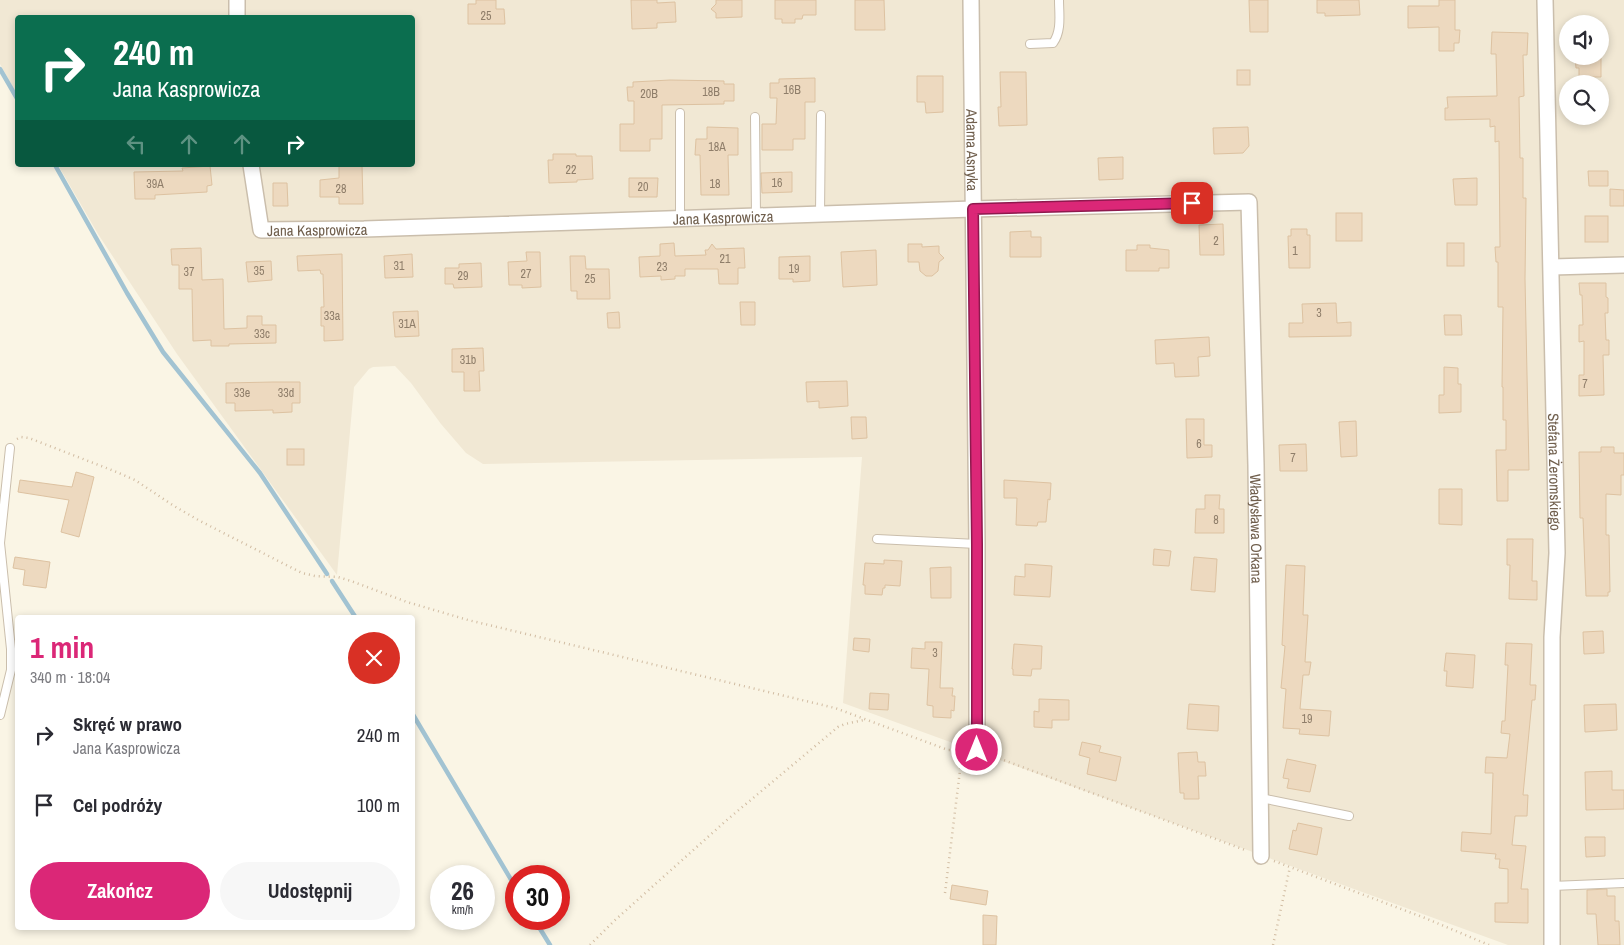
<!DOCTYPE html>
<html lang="pl">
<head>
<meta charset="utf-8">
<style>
	:root { --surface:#fff; --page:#f7f7f7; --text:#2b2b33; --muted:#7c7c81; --accent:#db2777 }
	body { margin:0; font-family:"Archivo Narrow",sans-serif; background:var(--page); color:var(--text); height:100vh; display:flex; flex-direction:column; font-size:19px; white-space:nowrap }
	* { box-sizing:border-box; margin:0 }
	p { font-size:16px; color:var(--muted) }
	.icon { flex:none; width:28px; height:28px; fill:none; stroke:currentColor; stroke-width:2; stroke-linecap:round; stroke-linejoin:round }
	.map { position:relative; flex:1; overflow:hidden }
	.sheet { position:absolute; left:15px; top:615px; width:400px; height:315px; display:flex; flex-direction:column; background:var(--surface); border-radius:5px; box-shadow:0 2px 8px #0003 }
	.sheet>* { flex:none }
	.banner { position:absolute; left:15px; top:15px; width:400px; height:152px; border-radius:5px; box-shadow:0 2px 8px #0003; background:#0b6e4f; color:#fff; overflow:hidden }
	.tools { position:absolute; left:1559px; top:15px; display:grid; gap:10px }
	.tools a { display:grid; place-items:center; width:50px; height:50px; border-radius:50%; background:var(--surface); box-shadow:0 2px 8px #0003; font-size:25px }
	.speed { position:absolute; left:430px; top:865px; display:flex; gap:10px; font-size:25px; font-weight:700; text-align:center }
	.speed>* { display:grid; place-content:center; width:65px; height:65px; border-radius:50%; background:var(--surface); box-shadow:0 2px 8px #0003; line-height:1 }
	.speed small { font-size:12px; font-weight:400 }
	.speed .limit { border:8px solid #d22; background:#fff; color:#111 }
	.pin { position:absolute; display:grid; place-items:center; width:42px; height:42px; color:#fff; margin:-21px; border-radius:10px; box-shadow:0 2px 8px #0006 }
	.me { position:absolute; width:55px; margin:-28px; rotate:0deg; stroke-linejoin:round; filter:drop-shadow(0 0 4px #0008) }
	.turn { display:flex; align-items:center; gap:18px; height:105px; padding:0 15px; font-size:22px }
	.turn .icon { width:65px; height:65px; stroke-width:2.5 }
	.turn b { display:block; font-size:35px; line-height:42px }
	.lanes { display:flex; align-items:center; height:48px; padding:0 15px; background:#0003; justify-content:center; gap:25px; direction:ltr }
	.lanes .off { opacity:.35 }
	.round { display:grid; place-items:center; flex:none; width:52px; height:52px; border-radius:26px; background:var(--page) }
	.summary { display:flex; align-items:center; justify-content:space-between; height:85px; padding:0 15px }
	h1 { font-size:30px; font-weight:800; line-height:38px; color:var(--accent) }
	.primary-button { display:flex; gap:10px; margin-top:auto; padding:10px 15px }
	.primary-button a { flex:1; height:58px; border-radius:30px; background:var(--accent); color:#fff; font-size:20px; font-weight:800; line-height:58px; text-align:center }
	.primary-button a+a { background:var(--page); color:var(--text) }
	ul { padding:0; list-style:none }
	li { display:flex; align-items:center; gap:15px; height:70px; padding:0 15px }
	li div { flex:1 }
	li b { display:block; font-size:19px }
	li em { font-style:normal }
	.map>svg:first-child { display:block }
</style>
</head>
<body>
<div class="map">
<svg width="1624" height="945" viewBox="0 0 1624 945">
	<rect width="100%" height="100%" fill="#faf5e5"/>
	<path fill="#f1e8d4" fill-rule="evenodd" d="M0 0H1624V945H1508L843 703 862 457 483 464 466 453 441 424 411 383 395 366 373 367 369 369 354 387 337 575 177 354 98 234 58 165H412V18H18L17 94 0 64ZM1568 24H1600V56H1568ZM1568 84H1600V116H1568Z"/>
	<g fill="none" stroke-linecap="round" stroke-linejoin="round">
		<g stroke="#a2c3d2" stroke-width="4.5">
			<polyline points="0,69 18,100"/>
			<polyline points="55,165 127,293 163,352 260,473 327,574"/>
			<polyline points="332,581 356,618"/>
			<polyline points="412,713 516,888"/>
			<polyline points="534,919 550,945"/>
		</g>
	</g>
	<g fill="#edd9bf" stroke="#ddc2a1">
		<polygon points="476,0 496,0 496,9 504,9 505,24 468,24 468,4 476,4"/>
		<polygon points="631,0 657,0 657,3 675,2 676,22 657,23 657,28 632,29"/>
		<polygon points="716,0 742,0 742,17 716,18 716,13 711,9 716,4"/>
		<polygon points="775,0 816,0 816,15 803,15 802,19 795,19 795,23 782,23 782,19 775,19"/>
		<polygon points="855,0 884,0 885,30 855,30"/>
		<polygon points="1249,0 1268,0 1268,32 1250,32"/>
		<polygon points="1317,0 1359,0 1360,15 1325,16 1325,13 1317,13"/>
		<polygon points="1439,0 1455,0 1455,30 1460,30 1459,43 1454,43 1454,51 1439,51 1439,27 1408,28 1408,6 1439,6"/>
		<polygon points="1492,32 1528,33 1527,55 1523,55 1524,96 1519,97 1520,158 1523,158 1523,198 1526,198 1525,279 1529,470 1508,470 1508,501 1497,501 1496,450 1506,450 1506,420 1503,420 1503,387 1502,387 1503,307 1498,307 1498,262 1496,262 1495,247 1500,247 1499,141 1495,142 1495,126 1490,127 1490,119 1445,120 1445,108 1448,108 1447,97 1497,96 1496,54 1491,54"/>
		<polygon points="1575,56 1601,56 1601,77 1579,77 1579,68 1576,68"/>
		<rect x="1237" y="70" width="13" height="15"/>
		<polygon points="1000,72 1026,72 1027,125 999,126 998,107 1001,107"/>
		<polygon points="917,76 943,76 943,112 926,113 925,102 917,102"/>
		<polygon points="815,78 815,102 805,102 805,139 793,139 793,150 762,150 762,124 776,124 777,98 770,98 770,83 779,83 779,79"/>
		<polygon points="670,80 724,81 724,84 734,84 734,101 724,101 724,104 662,105 662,139 650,139 650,151 620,151 620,124 634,124 634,101 628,101 627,87 633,87 633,82"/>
		<polygon points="707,127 738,128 738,155 728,155 729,195 701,195 700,155 695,155 696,139 707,139"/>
		<polygon points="1248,127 1249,146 1243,153 1214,154 1213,128"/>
		<polygon points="553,154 576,154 576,156 592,156 593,179 577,180 577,182 549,183 548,160 553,160"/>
		<polygon points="1123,157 1123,179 1099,180 1098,158"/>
		<polygon points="339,165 362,165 363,204 339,204 339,197 320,197 320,180 339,178"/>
		<polygon points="210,166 212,185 207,186 207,192 155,195 155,199 135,199 134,172 183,171 182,168"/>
		<polygon points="1588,171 1608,171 1608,186 1589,186"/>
		<polygon points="792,172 792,192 762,193 761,173"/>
		<polygon points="629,178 658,178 657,197 629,197"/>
		<polygon points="1477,178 1477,205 1455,205 1453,179"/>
		<polygon points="273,183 287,183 288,206 273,206"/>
		<polygon points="1610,189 1624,190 1624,206 1610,206"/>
		<rect x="1336" y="213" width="26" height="28"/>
		<rect x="1585" y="216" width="23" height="26"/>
		<polygon points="1223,224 1224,255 1200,255 1199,225"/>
		<polygon points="1291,229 1307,229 1307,235 1310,235 1310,268 1289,268 1288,236 1291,236"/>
		<polygon points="1031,231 1031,237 1041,237 1041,257 1010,257 1010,232"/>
		<polygon points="674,243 675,256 706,255 705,250 708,250 712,244 716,249 744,248 745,268 738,268 738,284 719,284 718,269 685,269 685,276 675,276 675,279 661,280 661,276 640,277 639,257 660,256 660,244"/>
		<rect x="1447" y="243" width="17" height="23"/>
		<polygon points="908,244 922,244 922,247 939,246 939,253 944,258 939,262 938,271 932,276 926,276 920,271 919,262 908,262"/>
		<polygon points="1137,245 1150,245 1150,248 1169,250 1169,268 1159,268 1159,271 1126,271 1126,250 1137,250"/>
		<polygon points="201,248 202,280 223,279 224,329 247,328 247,316 262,316 262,325 276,325 276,343 229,344 229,346 211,346 211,340 193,341 192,289 179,289 179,265 172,265 171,249"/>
		<polygon points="876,250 877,285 843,287 841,252"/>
		<polygon points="526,252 540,252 541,287 522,288 522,285 509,285 508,262 527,261"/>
		<polygon points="342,254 343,340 324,341 324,326 321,326 321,307 324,307 323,274 321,274 320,270 298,271 297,256"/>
		<polygon points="412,254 413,277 385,278 384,256"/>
		<polygon points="570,256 585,256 586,269 609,269 610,299 577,299 577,291 571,291"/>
		<polygon points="810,256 810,281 793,282 793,279 779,279 779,257"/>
		<polygon points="271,261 272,280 248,282 246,262"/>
		<polygon points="481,263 482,287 454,288 453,284 445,284 445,268 459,268 459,264"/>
		<polygon points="1579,283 1606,283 1606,297 1608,298 1608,313 1605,313 1606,340 1609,340 1609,355 1603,355 1604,395 1579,396 1579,375 1584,375 1584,341 1579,342 1579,325 1583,325 1582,295 1580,295"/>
		<polygon points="740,302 755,302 755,325 741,325"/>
		<polygon points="1336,303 1337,323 1351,322 1351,336 1289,337 1289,323 1303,323 1302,304"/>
		<polygon points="418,311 419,336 395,337 393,312"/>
		<polygon points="619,312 620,328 608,328 607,313"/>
		<polygon points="1444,315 1461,315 1462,335 1445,335"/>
		<polygon points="1209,337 1210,356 1198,357 1199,376 1175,377 1174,363 1156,364 1155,340"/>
		<polygon points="483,348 484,371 479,371 480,391 464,391 464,372 452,372 452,349"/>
		<polygon points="1444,367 1458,368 1458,384 1461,384 1461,412 1439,413 1439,395 1444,395"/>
		<polygon points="847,381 848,406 819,408 819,401 807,402 806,382"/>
		<polygon points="273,382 300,382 300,403 292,403 292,412 273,413 273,410 235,411 235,403 226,403 226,383"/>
		<polygon points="851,417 866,417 867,438 852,439"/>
		<polygon points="1186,419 1204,419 1204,445 1212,445 1212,457 1187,458"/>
		<polygon points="1356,421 1357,456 1341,457 1339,422"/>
		<polygon points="1306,444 1307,471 1280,471 1279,445"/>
		<polygon points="1601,447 1614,447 1614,453 1624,453 1624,475 1621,475 1621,495 1606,494 1606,535 1609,535 1610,592 1608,592 1608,596 1586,596 1583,518 1580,518 1579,452 1601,452"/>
		<rect x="287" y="449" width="17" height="16"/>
		<polygon points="76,472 94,477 79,537 61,532 69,500 18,492 20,480 72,487"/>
		<polygon points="1004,480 1051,483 1050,500 1048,499 1046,522 1038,522 1037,526 1016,525 1017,498 1004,498"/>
		<polygon points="1439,489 1462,489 1462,525 1439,524"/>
		<polygon points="1205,495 1220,495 1219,509 1224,509 1224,533 1195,533 1196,509 1205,509"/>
		<polygon points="1507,539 1533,539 1532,581 1537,581 1537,600 1509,599 1510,565 1507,565"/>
		<polygon points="1154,549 1171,551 1169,566 1153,565"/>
		<polygon points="15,557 50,562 46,588 23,585 25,570 13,568"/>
		<polygon points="1194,557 1217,559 1215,592 1191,590"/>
		<polygon points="884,560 902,561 900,586 885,585 885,588 883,588 882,595 865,594 865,585 863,585 865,563 884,564"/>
		<polygon points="1025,564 1052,566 1050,597 1014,595 1015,576 1025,577"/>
		<polygon points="1286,565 1305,566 1303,615 1308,615 1305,662 1311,662 1309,675 1303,675 1300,709 1331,711 1329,736 1299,734 1300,729 1283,728 1286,689 1281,688 1285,646 1282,645"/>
		<polygon points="951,567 951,598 931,598 930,568"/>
		<polygon points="1603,631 1604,653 1584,654 1583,632"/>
		<polygon points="854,638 870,639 869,652 853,650"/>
		<polygon points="925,642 942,642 940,688 953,688 952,696 955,696 954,711 951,710 951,718 933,717 933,706 927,705 929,669 911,668 912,648 925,649"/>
		<polygon points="1506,643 1532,644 1530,685 1536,685 1535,700 1532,700 1531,711 1523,795 1528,795 1527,816 1515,816 1512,845 1526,846 1521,889 1528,889 1528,923 1495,922 1495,903 1508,903 1508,869 1499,868 1500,859 1495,859 1496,854 1461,851 1462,832 1491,834 1493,773 1485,773 1486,757 1507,758 1510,734 1501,733 1502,721 1505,721 1508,665 1505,665"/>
		<polygon points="1014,644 1042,646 1041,669 1032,669 1031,676 1013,675 1013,669 1012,669"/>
		<polygon points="1446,653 1475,655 1473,688 1446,686 1447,671 1444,671"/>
		<polygon points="870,693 889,694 888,710 869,709"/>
		<polygon points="1039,699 1069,700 1069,720 1052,720 1052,728 1034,727 1034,711 1039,712"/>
		<polygon points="1189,704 1219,706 1218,731 1187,729"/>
		<polygon points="1616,704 1617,730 1585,732 1584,705"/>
		<polygon points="1082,742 1101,746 1099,752 1121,757 1116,781 1087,774 1090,758 1079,755"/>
		<polygon points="1197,752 1198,762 1205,762 1206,776 1198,776 1199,799 1184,799 1184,793 1180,793 1178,753"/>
		<polygon points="1287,759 1316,765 1310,792 1287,788 1289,779 1283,778"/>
		<polygon points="1612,771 1612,790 1624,790 1624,809 1586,810 1585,772"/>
		<polygon points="1298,823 1322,828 1317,855 1289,849 1293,830 1296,831"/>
		<polygon points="1585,837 1605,837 1605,856 1586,857"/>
		<polygon points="952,885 988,891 986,905 950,899"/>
		<polygon points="1607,889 1607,896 1615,896 1615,921 1619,921 1620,945 1598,945 1596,914 1587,914 1587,890"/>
		<polygon points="983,915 997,916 996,945 983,945"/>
	</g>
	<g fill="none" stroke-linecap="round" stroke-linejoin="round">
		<g stroke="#cabeac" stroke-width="10">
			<g id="service">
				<path d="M1030 44 1053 43C1062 31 1059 14 1059 0"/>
				<polyline points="680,113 680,219"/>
				<polyline points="755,117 756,216"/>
				<polyline points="820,214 821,115"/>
				<polyline points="877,539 977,544"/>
				<polyline points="0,715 11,670 11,649 0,543 10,448"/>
				<polyline points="1261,798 1349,816"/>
				<polyline points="1552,886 1624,883"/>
			</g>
		</g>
		<g stroke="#cabeac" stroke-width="18">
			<g id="minor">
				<polyline points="237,0 237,18"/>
				<path id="s1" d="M971 0 977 544V751"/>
				<path id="s2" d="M1545 0 1557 553 1552 637V945"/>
				<path id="s3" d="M251 165 261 230 364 229 973 209 1249 202 1256 465 1261 856"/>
				<polyline points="1552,267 1624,265"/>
			</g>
		</g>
		<g stroke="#d1bca2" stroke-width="2.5" stroke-dasharray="1 4" stroke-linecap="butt">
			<polyline points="17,439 21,437 29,438 114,471 135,480 174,506 200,521 302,573 315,576 338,577 351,581 407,602 468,620 835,708 948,750 963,750"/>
			<polyline points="990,755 1245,850"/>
			<polyline points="1274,861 1425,918 1489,945"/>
			<polyline points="945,893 962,754"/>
			<polyline points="590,945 614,921 728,819 838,727 845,724 864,720"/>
			<polyline points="1273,945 1290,867"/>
		</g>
		<use href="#service" stroke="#fff" stroke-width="8"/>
		<use href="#minor" stroke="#fff" stroke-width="15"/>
	</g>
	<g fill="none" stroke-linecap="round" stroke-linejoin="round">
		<g stroke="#8e194d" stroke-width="12">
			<polyline id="route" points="977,750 977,544 973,209 1192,203"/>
		</g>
		<use href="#route" stroke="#db2777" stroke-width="9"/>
	</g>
	<g text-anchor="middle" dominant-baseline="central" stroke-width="4" stroke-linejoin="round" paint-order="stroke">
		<g font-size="12" fill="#8f7e6a">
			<text x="486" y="16">25</text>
			<text x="792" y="90">16B</text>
			<text x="711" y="92">18B</text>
			<text x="649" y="94">20B</text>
			<text x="717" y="147">18A</text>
			<text x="571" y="170">22</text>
			<text x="777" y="183">16</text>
			<text x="155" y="184">39A</text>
			<text x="715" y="184">18</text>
			<text x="643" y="187">20</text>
			<text x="341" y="189">28</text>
			<text x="1216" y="241">2</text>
			<text x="1295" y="251">1</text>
			<text x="725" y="259">21</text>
			<text x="399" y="266">31</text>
			<text x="662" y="267">23</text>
			<text x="794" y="269">19</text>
			<text x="259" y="271">35</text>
			<text x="189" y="272">37</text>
			<text x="526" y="274">27</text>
			<text x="463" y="276">29</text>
			<text x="590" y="279">25</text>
			<text x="1319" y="313">3</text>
			<text x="332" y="316">33a</text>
			<text x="407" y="324">31A</text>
			<text x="262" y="334">33c</text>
			<text x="468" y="360">31b</text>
			<text x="1585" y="384">7</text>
			<text x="242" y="393">33e</text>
			<text x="286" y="393">33d</text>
			<text x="1199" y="444">6</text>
			<text x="1293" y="458">7</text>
			<text x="1216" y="520">8</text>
			<text x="935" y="653">3</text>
			<text x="1307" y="719">19</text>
		</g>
		<g font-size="15" fill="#705f4d" stroke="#fdf9ea">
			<text stroke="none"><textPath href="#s1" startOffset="150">Adama Asnyka</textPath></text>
			<text stroke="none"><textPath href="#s3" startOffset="528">Jana Kasprowicza</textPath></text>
			<text stroke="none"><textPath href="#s3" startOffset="122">Jana Kasprowicza</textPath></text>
			<text stroke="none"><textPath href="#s2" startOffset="472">Stefana Żeromskiego</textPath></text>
			<text stroke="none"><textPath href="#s3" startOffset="1381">Władysława Orkana</textPath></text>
		</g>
	</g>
</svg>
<div class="tools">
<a><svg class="icon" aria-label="sound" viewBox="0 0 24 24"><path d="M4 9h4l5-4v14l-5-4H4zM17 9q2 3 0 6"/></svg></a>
<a><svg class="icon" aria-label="search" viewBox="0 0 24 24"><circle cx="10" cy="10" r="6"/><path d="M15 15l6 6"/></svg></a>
</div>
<div class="speed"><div>26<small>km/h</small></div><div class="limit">30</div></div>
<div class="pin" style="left:1192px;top:203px;background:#d93025"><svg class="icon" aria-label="arrive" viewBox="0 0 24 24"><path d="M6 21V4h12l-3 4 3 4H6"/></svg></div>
<svg class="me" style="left:977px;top:750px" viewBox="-20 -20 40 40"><circle r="17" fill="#db2777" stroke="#fff" stroke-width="3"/><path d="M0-11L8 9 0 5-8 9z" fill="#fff"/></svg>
<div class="banner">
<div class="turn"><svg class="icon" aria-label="right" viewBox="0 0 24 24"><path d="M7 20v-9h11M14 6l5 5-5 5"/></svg><div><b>240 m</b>Jana Kasprowicza</div></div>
<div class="lanes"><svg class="icon off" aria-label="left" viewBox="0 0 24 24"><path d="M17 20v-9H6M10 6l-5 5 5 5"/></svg><svg class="icon off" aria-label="ahead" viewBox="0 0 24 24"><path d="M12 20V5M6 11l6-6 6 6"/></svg><svg class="icon off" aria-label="ahead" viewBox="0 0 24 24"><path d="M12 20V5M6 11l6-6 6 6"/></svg><svg class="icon" aria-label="right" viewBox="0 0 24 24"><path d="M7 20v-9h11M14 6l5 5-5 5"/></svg></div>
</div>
<section class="sheet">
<div class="summary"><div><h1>1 min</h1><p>340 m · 18:04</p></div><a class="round" style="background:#d93025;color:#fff"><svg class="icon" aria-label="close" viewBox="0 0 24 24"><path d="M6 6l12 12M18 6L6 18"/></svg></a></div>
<ul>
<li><svg class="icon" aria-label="right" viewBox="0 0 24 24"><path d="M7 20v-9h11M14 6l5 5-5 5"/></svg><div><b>Skręć w prawo</b><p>Jana Kasprowicza</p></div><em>240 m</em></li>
<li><svg class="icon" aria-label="arrive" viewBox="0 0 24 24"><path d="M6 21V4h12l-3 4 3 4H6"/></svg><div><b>Cel podróży</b></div><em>100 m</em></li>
</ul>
<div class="primary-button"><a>Zakończ</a><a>Udostępnij</a></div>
</section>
</div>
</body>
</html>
